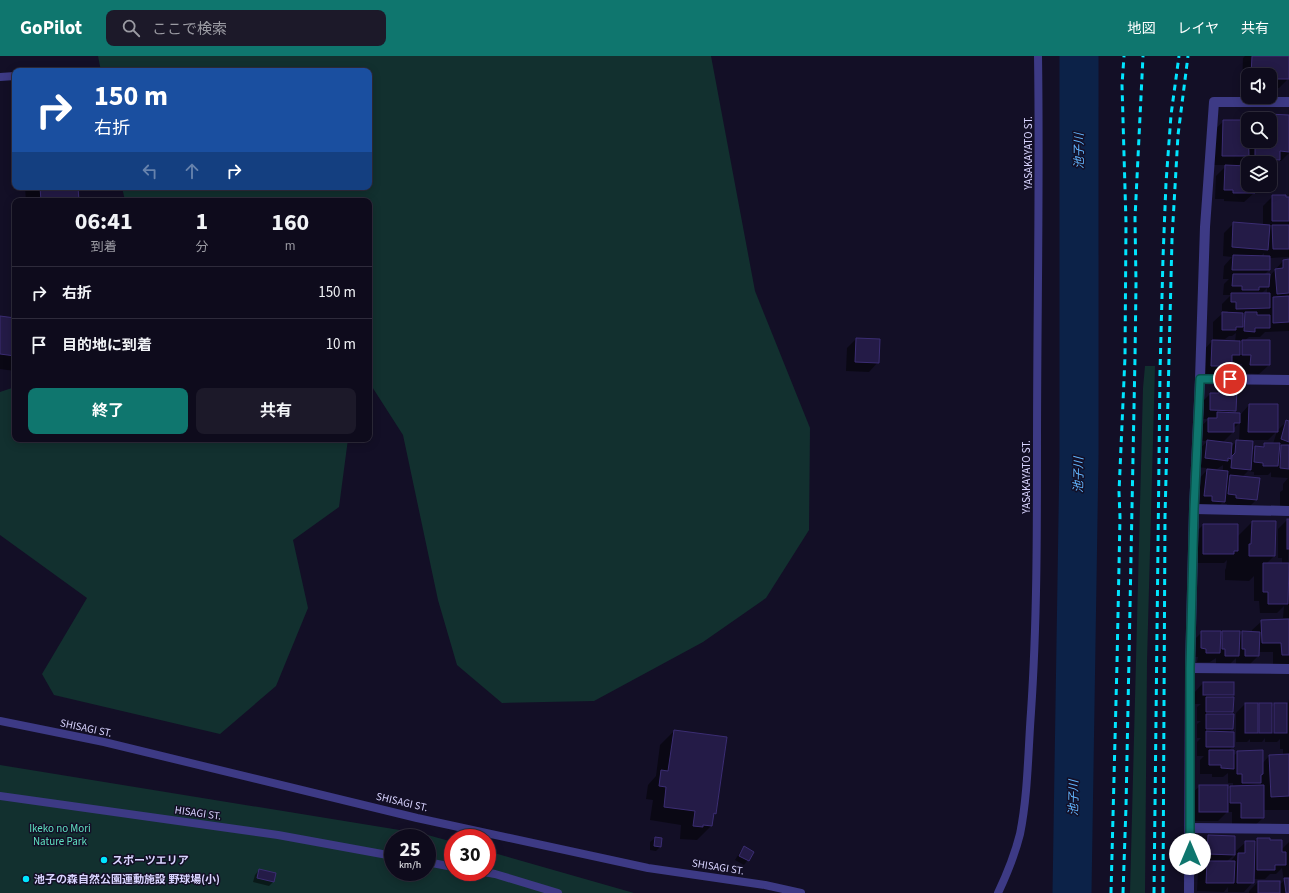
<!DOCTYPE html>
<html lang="ja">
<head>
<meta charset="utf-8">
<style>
	:root { --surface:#0e0b1c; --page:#1c1929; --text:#f1f3f6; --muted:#9b9ba3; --line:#2e2b3b; --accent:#0f766e }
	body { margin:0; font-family:"Source Sans 3","Noto Sans JP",sans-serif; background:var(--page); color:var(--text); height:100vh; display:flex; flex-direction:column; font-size:15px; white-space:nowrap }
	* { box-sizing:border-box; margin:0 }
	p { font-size:13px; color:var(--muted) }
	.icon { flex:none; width:22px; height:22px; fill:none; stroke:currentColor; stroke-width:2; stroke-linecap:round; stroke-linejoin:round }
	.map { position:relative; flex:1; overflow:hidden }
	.details { position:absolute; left:12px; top:142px; width:360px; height:244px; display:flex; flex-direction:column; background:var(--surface); border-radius:8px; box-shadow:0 2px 10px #0003,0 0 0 1px var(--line) }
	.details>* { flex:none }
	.guide { position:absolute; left:12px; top:12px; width:360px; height:122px; border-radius:8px; box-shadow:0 2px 10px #0003,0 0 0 1px var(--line); background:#1a4fa0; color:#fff; overflow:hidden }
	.tools { position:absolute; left:1241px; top:12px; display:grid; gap:8px }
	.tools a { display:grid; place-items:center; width:36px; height:36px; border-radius:8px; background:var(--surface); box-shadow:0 2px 10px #0003,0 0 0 1px var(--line); font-size:20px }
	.speed { position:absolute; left:384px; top:773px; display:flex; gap:8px; font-size:20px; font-weight:700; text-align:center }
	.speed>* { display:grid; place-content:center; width:52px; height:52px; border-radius:50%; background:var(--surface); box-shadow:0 2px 10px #0003,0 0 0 1px var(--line); line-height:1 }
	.speed small { font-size:10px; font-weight:400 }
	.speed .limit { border:6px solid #d22; background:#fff; color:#111 }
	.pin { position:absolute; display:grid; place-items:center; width:34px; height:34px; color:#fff; margin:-17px; border:2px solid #fff; border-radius:50%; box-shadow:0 1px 4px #0007 }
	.me { position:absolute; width:44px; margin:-22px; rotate:0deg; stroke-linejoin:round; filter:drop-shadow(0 0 3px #0008) }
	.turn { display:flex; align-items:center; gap:14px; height:84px; padding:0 16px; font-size:18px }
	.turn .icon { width:52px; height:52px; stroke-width:2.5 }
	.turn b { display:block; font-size:28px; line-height:34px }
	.lanes { display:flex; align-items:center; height:38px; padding:0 16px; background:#0003; justify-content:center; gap:20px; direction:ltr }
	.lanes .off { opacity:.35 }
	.eta { display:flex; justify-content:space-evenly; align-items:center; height:68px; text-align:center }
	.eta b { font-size:24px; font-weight:700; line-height:28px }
	.action { display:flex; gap:8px; margin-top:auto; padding:8px 16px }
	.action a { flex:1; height:46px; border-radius:8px; background:var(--accent); color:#fff; font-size:16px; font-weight:700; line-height:46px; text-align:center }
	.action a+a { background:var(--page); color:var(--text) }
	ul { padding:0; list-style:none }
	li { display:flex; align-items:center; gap:12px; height:52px; padding:0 16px; border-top:1px solid var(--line) }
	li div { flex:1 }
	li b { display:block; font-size:15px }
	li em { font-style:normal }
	header { display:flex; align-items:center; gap:24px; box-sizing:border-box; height:56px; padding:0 20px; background:var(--accent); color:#fff }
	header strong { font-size:19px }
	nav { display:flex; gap:22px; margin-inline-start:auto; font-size:14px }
	.search { width:280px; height:36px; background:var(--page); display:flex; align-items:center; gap:10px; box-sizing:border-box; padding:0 14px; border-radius:8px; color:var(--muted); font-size:15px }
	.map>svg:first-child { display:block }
</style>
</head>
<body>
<header>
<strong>GoPilot</strong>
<div class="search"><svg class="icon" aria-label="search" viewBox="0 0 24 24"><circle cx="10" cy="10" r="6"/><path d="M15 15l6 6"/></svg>ここで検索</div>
<nav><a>地図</a><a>レイヤ</a><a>共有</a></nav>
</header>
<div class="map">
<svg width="1289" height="837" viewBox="0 0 1289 837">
	<rect width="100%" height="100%" fill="#130f26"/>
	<g fill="#12302f" fill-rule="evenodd">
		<polygon points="98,0 711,0 755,235 810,372 809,474 766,542 703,586 594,645 502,647 457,609 438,544 403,379 369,326 369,145 125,145 122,131 369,131 369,15 101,15"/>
		<polygon points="1145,310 1155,310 1147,606 1145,837 1130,837 1143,332"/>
		<polygon points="12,332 15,332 15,383 348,383 339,451 293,484 308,552 276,630 220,678 54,639 42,618 87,542 0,479 0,336"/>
		<path d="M0 709 424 778 453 786V816H487V795L634 837H0ZM393 782H427V816H393Z"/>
	</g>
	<g fill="#0007" fill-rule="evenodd">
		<polygon points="1245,0 1288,0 1288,23 1279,32 1270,32 1270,19 1248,19 1248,31 1242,31 1243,2"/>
		<path d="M1269 60H1289V97L1281 105H1278L1270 112V107H1248V129H1254V137L1244 146 1224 145V143H1215L1216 120 1227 109H1214V74L1224 65 1248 85H1270V63H1265ZM1246 102V111H1237Z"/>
		<polygon points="25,131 77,131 78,145 26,145"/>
		<path d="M1273 140 1289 141V201L1269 202V214L1264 219 1269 221 1283 205 1289 204V275L1265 276 1260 281H1249L1244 285 1269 309 1259 318 1241 317 1242 308H1233V305L1231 307V310L1221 319H1203V295L1212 285 1235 286 1236 277 1232 280H1229L1225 283H1213V266L1223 257H1227L1228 255H1222V248L1231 239H1223L1224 228 1229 223H1223L1224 210 1232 201 1223 200 1224 177 1234 167 1263 169V150ZM1264 197V201H1260ZM1267 232V238H1261ZM1239 284H1244L1239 289Z"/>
		<polygon points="0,261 15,263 15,315 0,313"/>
		<polygon points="856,283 878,306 869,316 846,315 847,292"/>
		<path d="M1220 333 1235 354 1232 357 1241 358 1249 349 1277 375 1268 384H1253L1252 395 1255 391 1261 392 1265 388H1273L1277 375 1287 365 1289 366V452H1280V436L1283 434V428L1288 422 1271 421V416L1268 419H1254V416L1248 415 1242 421 1256 444 1247 453 1227 451V448L1222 447 1214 455 1195 449 1198 424 1207 414 1223 416V409L1217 413 1196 411 1198 394 1208 385H1199V372L1209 363H1201V347L1210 338H1214ZM1240 366 1239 385H1237L1231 391 1222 387 1233 376V373Z"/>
		<polygon points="1287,464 1289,464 1288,513 1289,512 1289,562 1283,562 1284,550 1277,557 1260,557 1259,545 1254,545 1254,520 1249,525 1225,524 1225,514 1226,512 1227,504 1224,507 1194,507 1194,478 1203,469 1237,481 1252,466 1274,500 1266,508 1282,508 1282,502 1278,502 1278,473"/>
		<polygon points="1289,564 1289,608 1273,608 1273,596 1258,596 1258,600 1249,609 1236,609 1236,602 1229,609 1216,609 1216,602 1210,606 1197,606 1198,601 1192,601 1193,585 1202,576 1220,579 1223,576 1239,580 1243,576 1252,576 1252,574 1262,565"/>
		<polygon points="1203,627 1233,639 1230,642 1232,656 1229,659 1232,673 1229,677 1233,691 1228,695 1233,700 1238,696 1262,708 1269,700 1283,699 1283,693 1280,693 1280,683 1277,686 1265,686 1265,682 1262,686 1250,686 1250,683 1247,686 1236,686 1236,657 1245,648 1257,651 1260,648 1271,652 1275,648 1288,648 1289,643 1289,754 1263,754 1263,762 1253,771 1232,771 1232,756 1227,756 1218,765 1190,765 1190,739 1200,730 1227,734 1231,731 1233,731 1233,727 1228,727 1228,717 1223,721 1212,721 1212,718 1200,718 1200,704 1204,700 1197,700 1197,686 1201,682 1197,682 1197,668 1201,665 1197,665 1197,651 1201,648 1194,648 1194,637"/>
		<polygon points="674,675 715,757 712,761 711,770 697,784 680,783 681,769 650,764 653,744 646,743 648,729 656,720 660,689"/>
		<polygon points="1208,780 1234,799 1226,806 1230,806 1236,799 1236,795 1246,786 1254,786 1257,783 1269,785 1281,794 1289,786 1289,837 1249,837 1249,835 1258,826 1279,829 1284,825 1282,812 1276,818 1270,818 1265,823 1253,823 1253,826 1244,836 1228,836 1228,831 1224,836 1197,835 1198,815 1205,807 1198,807 1199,789"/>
		<polygon points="655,782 661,782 660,791 656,795 650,794 650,786"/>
		<polygon points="744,791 753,797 744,809 735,804 740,796"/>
		<polygon points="259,814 274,825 269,830 253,826 255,819"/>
	</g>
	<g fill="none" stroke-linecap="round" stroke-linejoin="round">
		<polyline stroke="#0c2248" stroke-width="39" points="1072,837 1079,400 1079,0"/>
	</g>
	<g fill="#241b47" stroke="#3b2d73">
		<polygon points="1252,0 1289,0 1289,23 1270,23 1270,19 1251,19"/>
		<polygon points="1268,58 1289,59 1289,96 1280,95 1280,104 1255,103 1255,85 1270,85 1270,63 1268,63"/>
		<polygon points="1223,64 1248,64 1249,100 1222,100"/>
		<polygon points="1225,109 1248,110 1248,129 1255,129 1255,137 1233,137 1233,134 1224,134"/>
		<polygon points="40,131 78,131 79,145 41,145"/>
		<polygon points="1272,139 1286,139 1286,141 1289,141 1289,165 1272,165"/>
		<polygon points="1233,166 1270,169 1268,194 1232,191"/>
		<polygon points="1272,169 1289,169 1289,193 1273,193"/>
		<polygon points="1233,199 1270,200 1270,214 1232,214"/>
		<polygon points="1289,203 1289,237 1277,238 1275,213 1283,212 1283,204"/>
		<polygon points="1233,218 1270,218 1269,231 1259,231 1259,234 1242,234 1242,230 1232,230"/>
		<polygon points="1231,237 1270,237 1270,252 1236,253 1236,246 1231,246"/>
		<polygon points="1289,240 1289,266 1273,267 1273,241"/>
		<polygon points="1222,256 1243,257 1243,271 1236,271 1236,274 1222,274"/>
		<polygon points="1245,256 1257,256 1257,259 1270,259 1270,272 1255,272 1255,276 1244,275"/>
		<polygon points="0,260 15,262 15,300 0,298"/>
		<polygon points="856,282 880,283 879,307 855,306"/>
		<polygon points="1212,284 1240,285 1240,299 1232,299 1232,310 1211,310"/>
		<polygon points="1242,284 1270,284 1270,309 1250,309 1251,299 1242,299"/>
		<polygon points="1219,332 1237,332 1236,355 1210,354 1210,337 1219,337"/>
		<polygon points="1249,348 1278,348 1278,376 1248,376"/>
		<polygon points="1217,356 1240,357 1240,367 1234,367 1234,376 1208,376 1208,362 1217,362"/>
		<polygon points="1286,364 1289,365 1289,386 1281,383"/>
		<polygon points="1207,384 1232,387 1231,403 1228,402 1228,405 1205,402"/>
		<polygon points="1236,384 1253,385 1251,414 1231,412 1232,400 1235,397"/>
		<polygon points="1264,387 1280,387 1278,410 1263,410 1263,407 1254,406 1255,390 1264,391"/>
		<polygon points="1281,389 1289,389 1289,413 1280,412"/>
		<polygon points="1207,413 1228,415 1225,446 1212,445 1212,440 1204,440"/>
		<polygon points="1230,419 1260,422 1257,444 1236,442 1236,439 1228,438"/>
		<rect x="1287" y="463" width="2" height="30"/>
		<polygon points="1252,465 1276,465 1275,500 1249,500 1249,488 1251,488"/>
		<polygon points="1203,468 1238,468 1238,495 1234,495 1234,498 1203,498"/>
		<polygon points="1263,507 1289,507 1288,548 1268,548 1268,536 1263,536"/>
		<polygon points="1289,563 1289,599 1282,599 1281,587 1262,587 1261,564"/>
		<polygon points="1201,575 1221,575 1220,597 1206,597 1206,593 1201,592"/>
		<polygon points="1222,575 1240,575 1239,600 1225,600 1225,593 1222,593"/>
		<polygon points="1242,575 1260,576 1259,600 1245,600 1245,593 1242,593"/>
		<rect x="1203" y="626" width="31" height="13"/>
		<polygon points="1206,641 1234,641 1233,656 1206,656"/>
		<rect x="1245" y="647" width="13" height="30"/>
		<rect x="1259" y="647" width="13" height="30"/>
		<rect x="1274" y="647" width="13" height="30"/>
		<polygon points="1206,658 1234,658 1233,673 1206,673"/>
		<polygon points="674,674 727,681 716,758 714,757 712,770 703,769 703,771 693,770 695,755 664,751 666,731 659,730 661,714 668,715"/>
		<polygon points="1206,675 1234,676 1234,691 1206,691"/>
		<polygon points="1209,694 1234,694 1234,713 1221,712 1221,709 1209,709"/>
		<polygon points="1263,694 1263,718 1261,719 1261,727 1242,727 1242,718 1237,718 1237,695"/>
		<polygon points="1289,698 1289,740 1271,741 1269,699"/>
		<rect x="1199" y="729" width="29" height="27"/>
		<polygon points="1264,729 1264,762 1241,762 1241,747 1230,747 1230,730"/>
		<polygon points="1208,779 1235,780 1235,799 1207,798"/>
		<polygon points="655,781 662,782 661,791 654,790"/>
		<polygon points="1257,782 1270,782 1270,784 1282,784 1282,796 1286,796 1286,809 1275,809 1275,814 1257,814"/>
		<polygon points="1245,785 1255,785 1254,827 1237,827 1238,797 1245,797"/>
		<polygon points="744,790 754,796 749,805 739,800"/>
		<polygon points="1207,805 1235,805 1234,827 1206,827"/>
		<polygon points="259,813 276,817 274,826 257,822"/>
		<polygon points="1284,822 1289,822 1289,837 1286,837"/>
		<rect x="1258" y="825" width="22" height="12"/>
	</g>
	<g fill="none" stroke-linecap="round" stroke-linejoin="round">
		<g stroke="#3d3a85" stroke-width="8">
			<polyline points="0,21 15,20"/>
			<polyline points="0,665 104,686 417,762 648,812 765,829 801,837"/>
			<polyline points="0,740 278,779 393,800"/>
			<polyline points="427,806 453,811"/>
			<polyline points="484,816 495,818 558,837"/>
			<path d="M998 837C1007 818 1015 798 1020 778 1028 738 1028 696 1031 656 1037 567 1037 478 1037 389 1037 259 1040 130 1038 0"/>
		</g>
		<g stroke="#3d3a85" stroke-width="10">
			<polyline points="1200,323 1289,324"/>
			<polyline points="1194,453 1289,455"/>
			<polyline points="1190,612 1289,613"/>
			<polyline points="1190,772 1289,773"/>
			<polyline points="1189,837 1190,612 1194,453 1200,323 1205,171 1214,46 1289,46"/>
		</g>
		<g stroke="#00e5ff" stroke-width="3" stroke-dasharray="6 5" stroke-linecap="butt">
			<polyline points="1111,837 1117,607 1120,461 1119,436 1125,301 1126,167 1122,29 1124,0"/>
			<polyline points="1123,837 1126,751 1135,302 1136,227 1135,162 1143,0"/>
			<polyline points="1154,837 1160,317 1163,202 1166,127 1171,59 1179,0"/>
			<polyline points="1163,837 1165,461 1172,183 1178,79 1188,0"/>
		</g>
	</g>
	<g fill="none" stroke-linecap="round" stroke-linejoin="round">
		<g stroke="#0a4d48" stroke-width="10">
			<polyline id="route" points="1190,798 1190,612 1194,453 1200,323 1230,323"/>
		</g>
		<use href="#route" stroke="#0f766e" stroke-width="7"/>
	</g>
	<g fill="#00e5ff" stroke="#130f26" stroke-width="1.5">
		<circle cx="104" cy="804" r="4"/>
		<circle cx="26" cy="823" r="4"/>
	</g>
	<g text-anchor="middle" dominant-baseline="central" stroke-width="3" stroke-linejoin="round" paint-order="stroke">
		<g font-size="11" fill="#d9d4ff" stroke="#130f26">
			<text transform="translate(1028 97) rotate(-90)">YASAKAYATO ST.</text>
			<text transform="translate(1026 421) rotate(-90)">YASAKAYATO ST.</text>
			<text transform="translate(86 672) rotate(12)">SHISAGI ST.</text>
			<text transform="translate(402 746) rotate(13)">SHISAGI ST.</text>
			<text transform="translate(198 757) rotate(8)">HISAGI ST.</text>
			<text transform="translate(718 811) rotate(9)">SHISAGI ST.</text>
		</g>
		<g font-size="11" fill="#5fe0c0" stroke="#130f26">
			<text x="60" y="772">Ikeko no Mori<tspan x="60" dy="13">Nature Park</tspan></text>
		</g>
		<g font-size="11" font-weight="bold" fill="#d9d4ff" stroke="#130f26" text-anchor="start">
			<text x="112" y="804">スポーツエリア</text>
			<text x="34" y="823">池子の森自然公園運動施設 野球場(小)</text>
		</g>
		<g font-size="12" font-style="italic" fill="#62b6ff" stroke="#130f26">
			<text transform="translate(1079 95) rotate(-90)">池子川</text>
			<text transform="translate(1079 419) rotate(-89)">池子川</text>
			<text transform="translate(1074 742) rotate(-89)">池子川</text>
		</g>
	</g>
</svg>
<div class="tools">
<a><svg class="icon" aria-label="sound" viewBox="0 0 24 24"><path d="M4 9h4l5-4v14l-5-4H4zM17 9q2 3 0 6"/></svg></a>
<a><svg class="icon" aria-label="search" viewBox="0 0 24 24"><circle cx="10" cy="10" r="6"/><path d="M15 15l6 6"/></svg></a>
<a><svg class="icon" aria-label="layers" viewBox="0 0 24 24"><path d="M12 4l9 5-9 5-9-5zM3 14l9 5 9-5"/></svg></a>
</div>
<div class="speed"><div>25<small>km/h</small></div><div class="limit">30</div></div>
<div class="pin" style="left:1230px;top:323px;background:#d93025"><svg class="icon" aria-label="arrive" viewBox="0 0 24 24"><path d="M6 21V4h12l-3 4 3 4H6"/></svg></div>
<svg class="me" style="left:1190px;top:798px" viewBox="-20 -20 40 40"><circle r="19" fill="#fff"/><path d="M0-13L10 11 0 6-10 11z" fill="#0f766e"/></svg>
<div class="guide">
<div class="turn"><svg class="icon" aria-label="right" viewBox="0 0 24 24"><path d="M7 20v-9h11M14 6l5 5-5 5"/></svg><div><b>150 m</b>右折</div></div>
<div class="lanes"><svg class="icon off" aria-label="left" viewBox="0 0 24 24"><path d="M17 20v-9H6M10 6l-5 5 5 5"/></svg><svg class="icon off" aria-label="ahead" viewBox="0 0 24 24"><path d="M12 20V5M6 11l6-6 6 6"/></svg><svg class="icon" aria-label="right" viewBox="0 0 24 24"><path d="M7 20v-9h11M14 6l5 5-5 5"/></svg></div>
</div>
<section class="details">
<div class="eta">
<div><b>06:41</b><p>到着</p></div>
<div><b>1</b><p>分</p></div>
<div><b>160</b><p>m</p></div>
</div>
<ul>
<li><svg class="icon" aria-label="right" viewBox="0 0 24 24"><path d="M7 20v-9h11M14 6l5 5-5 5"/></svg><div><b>右折</b></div><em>150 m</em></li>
<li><svg class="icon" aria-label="arrive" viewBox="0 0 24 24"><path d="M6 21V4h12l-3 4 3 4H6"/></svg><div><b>目的地に到着</b></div><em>10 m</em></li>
</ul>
<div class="action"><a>終了</a><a>共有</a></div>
</section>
</div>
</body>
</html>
